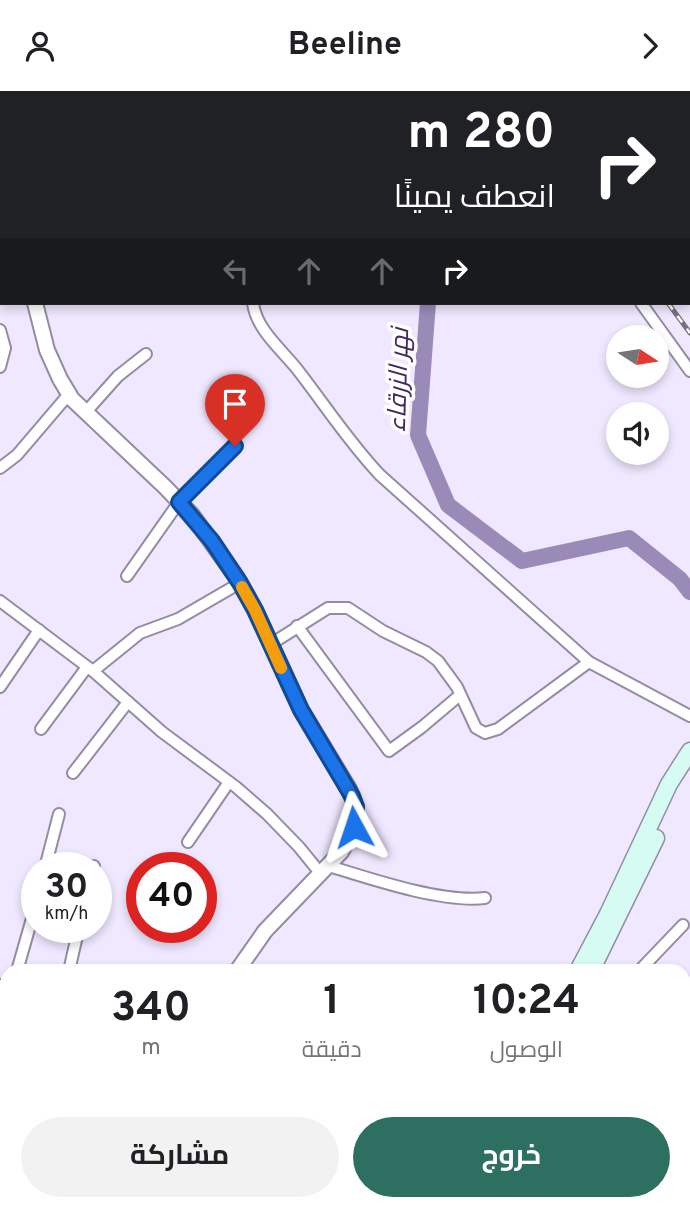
<!DOCTYPE html>
<html lang="ar">
<head>
<meta charset="utf-8">
<style>
	:root { --surface:#fff; --page:#f2f2f2; --text:#202124; --muted:#757577; --accent:#2d7061 }
	body { margin:0; font-family:Overpass,Cairo,sans-serif; background:var(--page); color:var(--text); direction:rtl; height:100vh; display:flex; flex-direction:column; font-size:26px; white-space:nowrap }
	* { box-sizing:border-box; margin:0 }
	p { font-size:23px; color:var(--muted) }
	.icon { flex:none; width:38px; height:38px; fill:none; stroke:currentColor; stroke-width:2; stroke-linecap:round; stroke-linejoin:round }
	.map { position:relative; flex:1; overflow:hidden; direction:ltr }
	.details { position:absolute; left:0px; top:873px; width:691px; height:247px; display:flex; flex-direction:column; background:var(--surface); border-radius:21px 21px 0 0; box-shadow:0 4px 10px #0003; direction:rtl }
	.details>* { flex:none }
	.hud { position:absolute; left:0px; top:0px; width:691px; height:214px; box-shadow:0 4px 10px #0003; direction:rtl; background:#202124; color:#fff; overflow:hidden }
	.needle { width:46px; rotate:102deg }
	.controls { position:absolute; left:606px; top:234px; display:grid; gap:14px }
	.controls a { display:grid; place-items:center; width:63px; height:63px; border-radius:50%; background:var(--surface); box-shadow:0 4px 10px #0003; font-size:35px }
	.speed { position:absolute; left:21px; top:761px; display:flex; gap:14px; font-size:35px; font-weight:700; text-align:center }
	.speed>* { display:grid; place-content:center; width:91px; height:91px; border-radius:50%; background:var(--surface); box-shadow:0 4px 10px #0003; line-height:1 }
	.speed small { font-size:18px; font-weight:400 }
	.speed .limit { border:10px solid #d22; background:#fff; color:#111 }
	.pin { position:absolute; display:grid; place-items:center; width:60px; height:60px; color:#fff; margin:-72px -30px; border-radius:50% 50% 50% 0; rotate:-45deg; box-shadow:0 0 7px #0007 }
	.pin .icon { rotate:45deg }
	.me { position:absolute; width:77px; margin:-38px; rotate:355deg; stroke-linejoin:round; filter:drop-shadow(0 0 5px #0008) }
	.turn { display:flex; align-items:center; gap:24px; height:147px; padding:0 21px; font-size:32px }
	.turn .icon { width:91px; height:91px; stroke-width:2.5 }
	.turn b { display:block; font-size:49px; line-height:60px }
	.lanes { display:flex; align-items:center; height:66px; padding:0 21px; background:#0003; justify-content:center; gap:35px; direction:ltr }
	.lanes .off { opacity:.35 }
	.eta { display:flex; justify-content:space-evenly; align-items:center; height:119px; text-align:center }
	.eta b { font-size:42px; font-weight:700; line-height:49px }
	.cta { display:flex; gap:14px; margin-top:auto; padding:14px 21px }
	.cta a { flex:1; height:80px; border-radius:42px; background:var(--accent); color:#fff; font-size:28px; font-weight:700; line-height:80px; text-align:center }
	.cta a+a { background:var(--page); color:var(--text) }
	header { display:flex; justify-content:space-between; align-items:center; height:91px; padding:0 21px; background:var(--surface); font-size:32px; font-weight:700 }
	.map>svg:first-child { display:block }
</style>
</head>
<body>
<header><svg class="icon" aria-label="forward" viewBox="0 0 24 24"><path d="M9 5l7 7-7 7"/></svg>Beeline<svg class="icon" aria-label="person" viewBox="0 0 24 24"><circle cx="12" cy="8" r="4"/><path d="M4 21q1-7 8-7t8 7"/></svg></header>
<div class="map">
<svg width="690" height="1119" viewBox="0 0 690 1119">
	<rect width="100%" height="100%" fill="#efe8ff"/>
	<g fill="none" stroke-linecap="round" stroke-linejoin="round">
		<g stroke="#9a8ab7" stroke-width="16">
			<polyline points="386,0 388,2"/>
			<polyline points="428,212 418,344 448,414 522,470 629,447 680,488 690,501"/>
		</g>
		<g stroke="#948da2" stroke-width="9">
			<g id="service">
				<polyline points="0,963 7,943"/>
				<polyline points="415,1113 427,1119"/>
				<polyline points="196,1119 202,1113"/>
			</g>
		</g>
		<g stroke="#948da2" stroke-width="14">
			<g id="minor">
				<polyline points="1,0 2,2"/>
				<polyline points="143,0 145,2"/>
				<polyline points="484,0 485,2"/>
				<polyline points="668,2 670,0"/>
				<polyline points="690,27 690,26"/>
				<polyline points="0,207 2,206"/>
				<path d="M253 212C256 238 281 258 297 278 325 314 348 350 380 384L589 571"/>
				<polyline points="641,212 690,280"/>
				<polyline points="0,239 5,257 0,276"/>
				<polyline points="85,322 118,285 146,263"/>
				<polyline points="0,377 17,364 69,303"/>
				<polyline points="127,485 179,411 235,355"/>
				<polyline points="0,510 93,580 162,641 236,696 267,723 299,756 321,783"/>
				<polyline points="297,535 389,660 422,636 460,604"/>
				<polyline points="271,553 328,517 348,517 383,540 426,561 438,570 457,596 476,637 485,642 498,638 589,571 690,625"/>
				<polyline points="93,580 140,542 178,528 240,492"/>
				<polyline points="0,596 39,539"/>
				<polyline points="41,638 87,576"/>
				<polyline points="73,682 128,611"/>
				<polyline points="188,751 229,691"/>
				<path d="M329 775C371 788 442 812 485 807"/>
				<polyline points="45,777 59,723"/>
				<polyline points="93,777 94,775"/>
				<polyline points="17,880 37,810"/>
				<polyline points="69,880 79,836"/>
				<polyline points="639,880 683,834"/>
				<polyline points="0,894 7,897"/>
				<polyline points="684,945 690,949"/>
				<polyline points="480,1113 491,1119"/>
				<polyline points="681,1113 690,1118"/>
				<polyline points="576,1119 579,1113"/>
				<polyline points="658,1119 661,1113"/>
			</g>
		</g>
		<g stroke="#948da2" stroke-width="18">
			<g id="tertiary">
				<polyline points="0,130 2,132"/>
				<polyline points="35,212 47,259 60,288 72,308 165,396 192,424 237,487 255,519 301,619 349,698 356,716 354,736 341,761 265,840 237,880"/>
				<polyline points="108,1119 112,1113"/>
			</g>
		</g>
		<g stroke="#948da2" stroke-width="19">
			<g id="secondary">
				<polyline points="578,880 608,823 669,693 690,660"/>
				<polyline points="591,880 656,747"/>
				<polyline points="435,1119 439,1113"/>
				<polyline points="456,1119 459,1113"/>
			</g>
		</g>
		<g stroke="#fff" stroke-width="21">
			<g id="primary">
				<polyline points="637,0 639,2"/>
				<polyline points="655,0 657,2"/>
				<polyline points="690,57 690,58"/>
				<polyline points="690,79 690,80"/>
			</g>
		</g>
		<use href="#service" stroke="#fff" stroke-width="5"/>
		<use href="#minor" stroke="#fff" stroke-width="10"/>
		<use href="#tertiary" stroke="#fff" stroke-width="14"/>
		<use href="#secondary" stroke="#d6fbf2" stroke-width="16"/>
		<use href="#primary" stroke="#acf7e6" stroke-width="18"/>
		<g stroke="#767380" stroke-width="5">
			<g id="rail">
				<polyline points="514,0 516,2"/>
				<polyline points="668,212 690,242"/>
			</g>
		</g>
		<use href="#rail" stroke="#fff" stroke-width="2.5" stroke-dasharray="8" stroke-linecap="butt"/>
	</g>
	<g fill="none" stroke-linecap="round" stroke-linejoin="round">
		<g stroke="#114b97" stroke-width="18">
			<polyline id="route" points="235,355 179,411 212,450 240,492 255,519 301,619 352,705 356,716 354,736"/>
		</g>
		<use href="#route" stroke="#1a73e8" stroke-width="12"/>
		<polyline stroke="#f59e0b" stroke-width="12" points="242,496 255,519 281,577"/>
	</g>
	<g text-anchor="middle" dominant-baseline="central" stroke-width="7" stroke-linejoin="round" paint-order="stroke">
		<g font-size="26" font-style="italic" fill="#422a63" stroke="#fff">
			<text transform="translate(400 289) rotate(-88)">نهر الزرقاء</text>
		</g>
	</g>
</svg>
<div class="controls">
<a><svg class="needle" viewBox="-14 -14 28 28"><path d="M0-13l5 13h-10z" fill="#e53935"/><path d="M0 13l5-13h-10z" fill="#757577"/></svg></a>
<a><svg class="icon" aria-label="sound" viewBox="0 0 24 24"><path d="M4 9h4l5-4v14l-5-4H4zM17 9q2 3 0 6"/></svg></a>
</div>
<div class="speed"><div>30<small>km/h</small></div><div class="limit">40</div></div>
<div class="pin" style="left:235px;top:355px;background:#d93025"><svg class="icon" aria-label="arrive" viewBox="0 0 24 24"><path d="M6 21V4h12l-3 4 3 4H6"/></svg></div>
<svg class="me" style="left:354px;top:736px" viewBox="-20 -20 40 40"><path d="M0-17L14 15 0 8-14 15z" fill="#1a73e8" stroke="#fff" stroke-width="4"/></svg>
<div class="hud">
<div class="turn"><svg class="icon" aria-label="right" viewBox="0 0 24 24"><path d="M7 20v-9h11M14 6l5 5-5 5"/></svg><div><b>280 m</b>انعطف يمينًا</div></div>
<div class="lanes"><svg class="icon off" aria-label="left" viewBox="0 0 24 24"><path d="M17 20v-9H6M10 6l-5 5 5 5"/></svg><svg class="icon off" aria-label="ahead" viewBox="0 0 24 24"><path d="M12 20V5M6 11l6-6 6 6"/></svg><svg class="icon off" aria-label="ahead" viewBox="0 0 24 24"><path d="M12 20V5M6 11l6-6 6 6"/></svg><svg class="icon" aria-label="right" viewBox="0 0 24 24"><path d="M7 20v-9h11M14 6l5 5-5 5"/></svg></div>
</div>
<section class="details">
<div class="eta">
<div><b>10:24</b><p>الوصول</p></div>
<div><b>1</b><p>دقيقة</p></div>
<div><b>340</b><p>m</p></div>
</div>
<div class="cta"><a>خروج</a><a>مشاركة</a></div>
</section>
</div>
</body>
</html>
